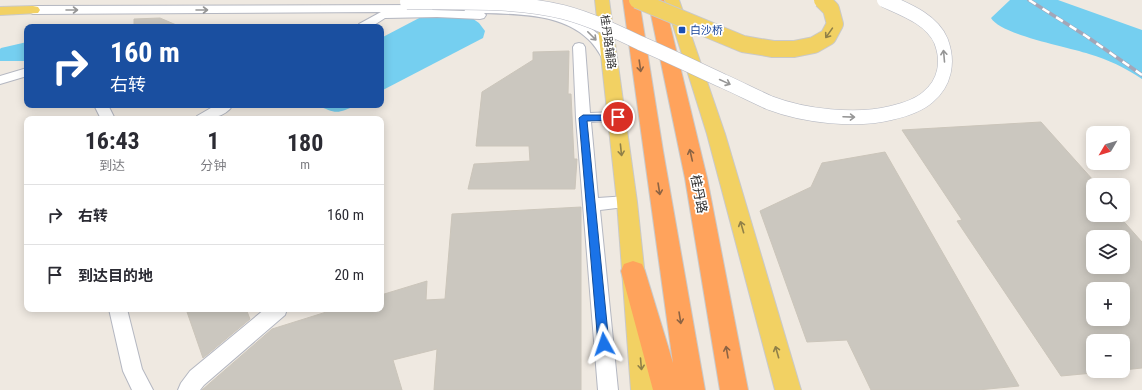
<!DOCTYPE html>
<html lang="zh">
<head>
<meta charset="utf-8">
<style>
	:root { --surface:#fff; --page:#f7f7f7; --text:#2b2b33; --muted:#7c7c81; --line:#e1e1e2 }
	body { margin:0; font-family:"Roboto Condensed","Noto Sans SC",sans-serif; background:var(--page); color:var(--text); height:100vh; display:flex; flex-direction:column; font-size:15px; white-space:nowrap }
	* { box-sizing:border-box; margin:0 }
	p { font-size:13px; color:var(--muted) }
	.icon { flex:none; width:22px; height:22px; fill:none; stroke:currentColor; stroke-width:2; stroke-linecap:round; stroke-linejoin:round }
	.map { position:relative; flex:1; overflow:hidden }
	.sheet { position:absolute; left:24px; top:116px; width:360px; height:196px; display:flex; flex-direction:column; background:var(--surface); border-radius:8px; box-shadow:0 2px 10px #0003 }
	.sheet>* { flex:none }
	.guide { position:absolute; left:24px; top:24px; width:360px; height:84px; border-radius:8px; box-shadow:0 2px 10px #0003; background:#1a4fa0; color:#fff; overflow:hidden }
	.needle { width:26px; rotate:232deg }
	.fabs { position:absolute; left:1086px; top:126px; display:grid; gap:8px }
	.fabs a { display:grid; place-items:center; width:44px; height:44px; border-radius:8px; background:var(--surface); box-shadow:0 2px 10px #0003; font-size:20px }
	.pin { position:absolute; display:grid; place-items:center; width:34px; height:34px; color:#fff; margin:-17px; border:2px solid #fff; border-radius:50%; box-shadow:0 1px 4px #0007 }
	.me { position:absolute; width:44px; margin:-22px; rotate:355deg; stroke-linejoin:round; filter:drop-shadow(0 0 3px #0008) }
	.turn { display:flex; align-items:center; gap:14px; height:84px; padding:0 20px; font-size:18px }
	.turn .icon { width:52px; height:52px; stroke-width:2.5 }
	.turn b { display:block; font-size:28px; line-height:34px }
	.eta { display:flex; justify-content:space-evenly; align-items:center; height:68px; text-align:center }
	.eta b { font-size:24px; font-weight:700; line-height:28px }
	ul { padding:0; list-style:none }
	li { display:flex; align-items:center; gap:12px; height:60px; padding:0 20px; border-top:1px solid var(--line) }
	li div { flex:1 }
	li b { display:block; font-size:15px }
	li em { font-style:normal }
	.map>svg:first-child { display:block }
</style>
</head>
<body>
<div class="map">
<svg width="1142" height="390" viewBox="0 0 1142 390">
	<rect width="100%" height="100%" fill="#efe9e1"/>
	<g fill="#75cff0">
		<path d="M1010 0H1058L1142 30V79C1124 67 1109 60 1089 54 1068 47 1001 35 991 18Z"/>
		<polygon points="423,16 469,16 479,23 485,31 483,38 381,91 381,38"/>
		<polygon points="27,42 27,61 0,61 0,49 1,48"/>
		<path d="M318 105H356C339 114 334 114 318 105Z"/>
	</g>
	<g fill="#cbc7bf" stroke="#cbc5ba" fill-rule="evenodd">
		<polygon points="160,18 181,27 134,27 134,19"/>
		<polygon points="569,51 568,94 571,94 574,159 577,159 575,189 468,189 474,164 530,161 529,146 476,146 482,92 533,60 533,52"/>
		<path d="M1041 122 1093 180V215H1118L1142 242V368L1123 370V341H1093V373L1061 376 957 221 962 220 902 130ZM1093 237H1123V267H1093ZM1093 289H1123V319H1093Z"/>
		<polygon points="885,152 1019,386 978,390 871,390 847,340 807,342 760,211 811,187 822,163"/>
		<polygon points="581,207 581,390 434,390 437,349 393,360 402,390 202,390 272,329 336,309 381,309 381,295 427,281 426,300 445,299 452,214"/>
		<polygon points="186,309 246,309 250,319 203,358"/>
	</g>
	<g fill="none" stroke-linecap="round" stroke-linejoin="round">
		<g stroke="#b4b7c1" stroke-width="2">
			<g id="minor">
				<path d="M427 5 431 6 433 8 432 10 465 11 464 9 466 7 470 6C509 7 568 6 598 34 606 42 611 53 617 62L616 65H606C601 56 596 46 588 39 562 14 519 14 484 13L486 15 484 18 480 19 437 17 385 18 371 27H357L359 24 381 12 33 14 29 12 27 10 29 8 33 6Z"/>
				<polygon points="579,43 583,44 585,47 590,113 618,112 623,114 625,117 623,120 591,122 598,198 627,196 633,198 635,202 633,206 600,210 618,390 598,390 576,118 573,47 575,44"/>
				<polygon points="27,68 27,76 0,84 0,76"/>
				<polygon points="94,105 108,105 115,119 101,119"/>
				<path d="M216 105H233C225 118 208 119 195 119L197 116Z"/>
				<polygon points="109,309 127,309 142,369 153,390 132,390 123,371"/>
				<polygon points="265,309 287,309 285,315 204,385 200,390 178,390 181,383 190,371"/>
			</g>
		</g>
		<g stroke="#c9c9c9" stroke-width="2">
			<g id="major">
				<polygon points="595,0 609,0 637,202 657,390 631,390 617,202"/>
				<polygon points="665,0 679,0 725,134 801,390 775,390 707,134"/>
				<polygon points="33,6 38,7 40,10 38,13 0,15 0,7"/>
			</g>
		</g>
		<g stroke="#c9c9c9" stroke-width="2">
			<g id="highway">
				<polygon points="623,0 639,0 663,151 705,390 653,390 621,271 624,264 633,261 642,264 645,271 673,363"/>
				<polygon points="648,0 664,0 707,178 748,390 720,390 685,178"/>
			</g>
		</g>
		<use href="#minor" fill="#fff" fill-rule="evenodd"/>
		<use href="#major" fill="#f2d163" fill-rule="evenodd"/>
		<use href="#highway" fill="#ffa35c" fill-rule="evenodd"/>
		<g stroke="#a3a6b8" stroke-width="3.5">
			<polyline id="rail" points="1029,0 1086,36 1142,75"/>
		</g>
		<use href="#rail" stroke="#fff" stroke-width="2.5" stroke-dasharray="8" stroke-linecap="butt"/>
		<g stroke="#b4b7c1" stroke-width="15" stroke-linecap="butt">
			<path id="minor-bridge" d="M407 2C459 3 513 0 563 12 590 19 615 31 640 43 668 55 695 68 723 81 739 88 754 96 770 103 804 116 856 122 891 113 904 110 918 106 928 97 945 83 949 62 941 41 932 19 904 9 884 0"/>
		</g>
		<g stroke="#c9c9c9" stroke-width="18" stroke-linecap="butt">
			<polyline id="major-bridge" points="637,0 743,44 773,49 794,49 814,45 828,37 835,24 831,9 822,0"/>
		</g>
		<use href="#minor-bridge" stroke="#fff" stroke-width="14"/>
		<use href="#major-bridge" stroke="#f2d163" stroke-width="16"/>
	</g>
	<defs><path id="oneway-shaft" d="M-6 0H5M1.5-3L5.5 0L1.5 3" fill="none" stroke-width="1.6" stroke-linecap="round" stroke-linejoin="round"/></defs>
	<g stroke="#969696">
		<use href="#oneway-shaft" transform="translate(72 10)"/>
		<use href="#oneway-shaft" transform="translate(202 10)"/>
		<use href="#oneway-shaft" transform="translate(592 36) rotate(45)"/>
		<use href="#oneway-shaft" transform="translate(944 56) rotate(-95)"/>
		<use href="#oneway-shaft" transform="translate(725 82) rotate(25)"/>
		<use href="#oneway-shaft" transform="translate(849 117) rotate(2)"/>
	</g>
	<g stroke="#908048">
		<use href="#oneway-shaft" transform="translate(829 33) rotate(125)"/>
		<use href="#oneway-shaft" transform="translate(621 150) rotate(84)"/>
		<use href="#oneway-shaft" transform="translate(742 227) rotate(-106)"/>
		<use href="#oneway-shaft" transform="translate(777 352) rotate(-106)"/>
		<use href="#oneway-shaft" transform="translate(641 364) rotate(85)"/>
	</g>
	<g stroke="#8c6343">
		<use href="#oneway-shaft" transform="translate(640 66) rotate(82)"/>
		<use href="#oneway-shaft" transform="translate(691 155) rotate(-103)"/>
		<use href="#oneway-shaft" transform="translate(659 189) rotate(81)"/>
		<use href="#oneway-shaft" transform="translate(680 318) rotate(81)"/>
		<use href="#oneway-shaft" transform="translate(727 352) rotate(-100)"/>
	</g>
	<polygon fill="#1a73e8" stroke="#114b97" points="583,115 618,115 622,117 618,120 587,121 609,344 608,347 604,349 600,347 598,344 579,118"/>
	<rect fill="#1a4fb4" stroke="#fff" stroke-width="1.5" x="678" y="26" width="8" height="8" rx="2"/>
	<g text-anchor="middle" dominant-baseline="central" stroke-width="3.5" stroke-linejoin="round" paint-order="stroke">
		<g font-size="11" fill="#164399" stroke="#fff" text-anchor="start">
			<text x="690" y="30">白沙桥</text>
		</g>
		<g font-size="11" fill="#2e2e2e" stroke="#fff">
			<text transform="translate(608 42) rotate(82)">桂丹路辅路</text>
		</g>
		<g font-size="13" fill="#2e2e2e" stroke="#fff">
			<text transform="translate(699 194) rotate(79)">桂丹路</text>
		</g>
	</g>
</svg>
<div class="fabs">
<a><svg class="needle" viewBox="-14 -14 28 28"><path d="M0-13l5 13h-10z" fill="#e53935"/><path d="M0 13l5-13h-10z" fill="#7c7c81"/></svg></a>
<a><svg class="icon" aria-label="search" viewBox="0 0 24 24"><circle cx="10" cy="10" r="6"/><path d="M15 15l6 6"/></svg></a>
<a><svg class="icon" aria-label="layers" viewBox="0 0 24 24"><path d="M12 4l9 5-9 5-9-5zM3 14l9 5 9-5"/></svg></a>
<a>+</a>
<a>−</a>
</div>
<div class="pin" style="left:618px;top:117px;background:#d93025"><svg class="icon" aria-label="arrive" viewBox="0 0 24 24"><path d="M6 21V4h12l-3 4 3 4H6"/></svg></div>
<svg class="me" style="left:604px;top:344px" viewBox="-20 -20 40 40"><path d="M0-17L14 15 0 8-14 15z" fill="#1a73e8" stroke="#fff" stroke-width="4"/></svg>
<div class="guide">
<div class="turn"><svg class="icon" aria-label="right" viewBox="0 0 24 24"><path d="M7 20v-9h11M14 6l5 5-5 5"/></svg><div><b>160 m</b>右转</div></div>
</div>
<section class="sheet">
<div class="eta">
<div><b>16:43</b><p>到达</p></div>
<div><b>1</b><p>分钟</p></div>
<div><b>180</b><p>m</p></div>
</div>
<ul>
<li><svg class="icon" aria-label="right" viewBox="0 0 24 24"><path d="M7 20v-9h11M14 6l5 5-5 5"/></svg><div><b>右转</b></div><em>160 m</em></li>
<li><svg class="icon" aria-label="arrive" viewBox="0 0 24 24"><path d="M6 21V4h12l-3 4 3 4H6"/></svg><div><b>到达目的地</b></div><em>20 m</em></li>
</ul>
</section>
</div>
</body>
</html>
